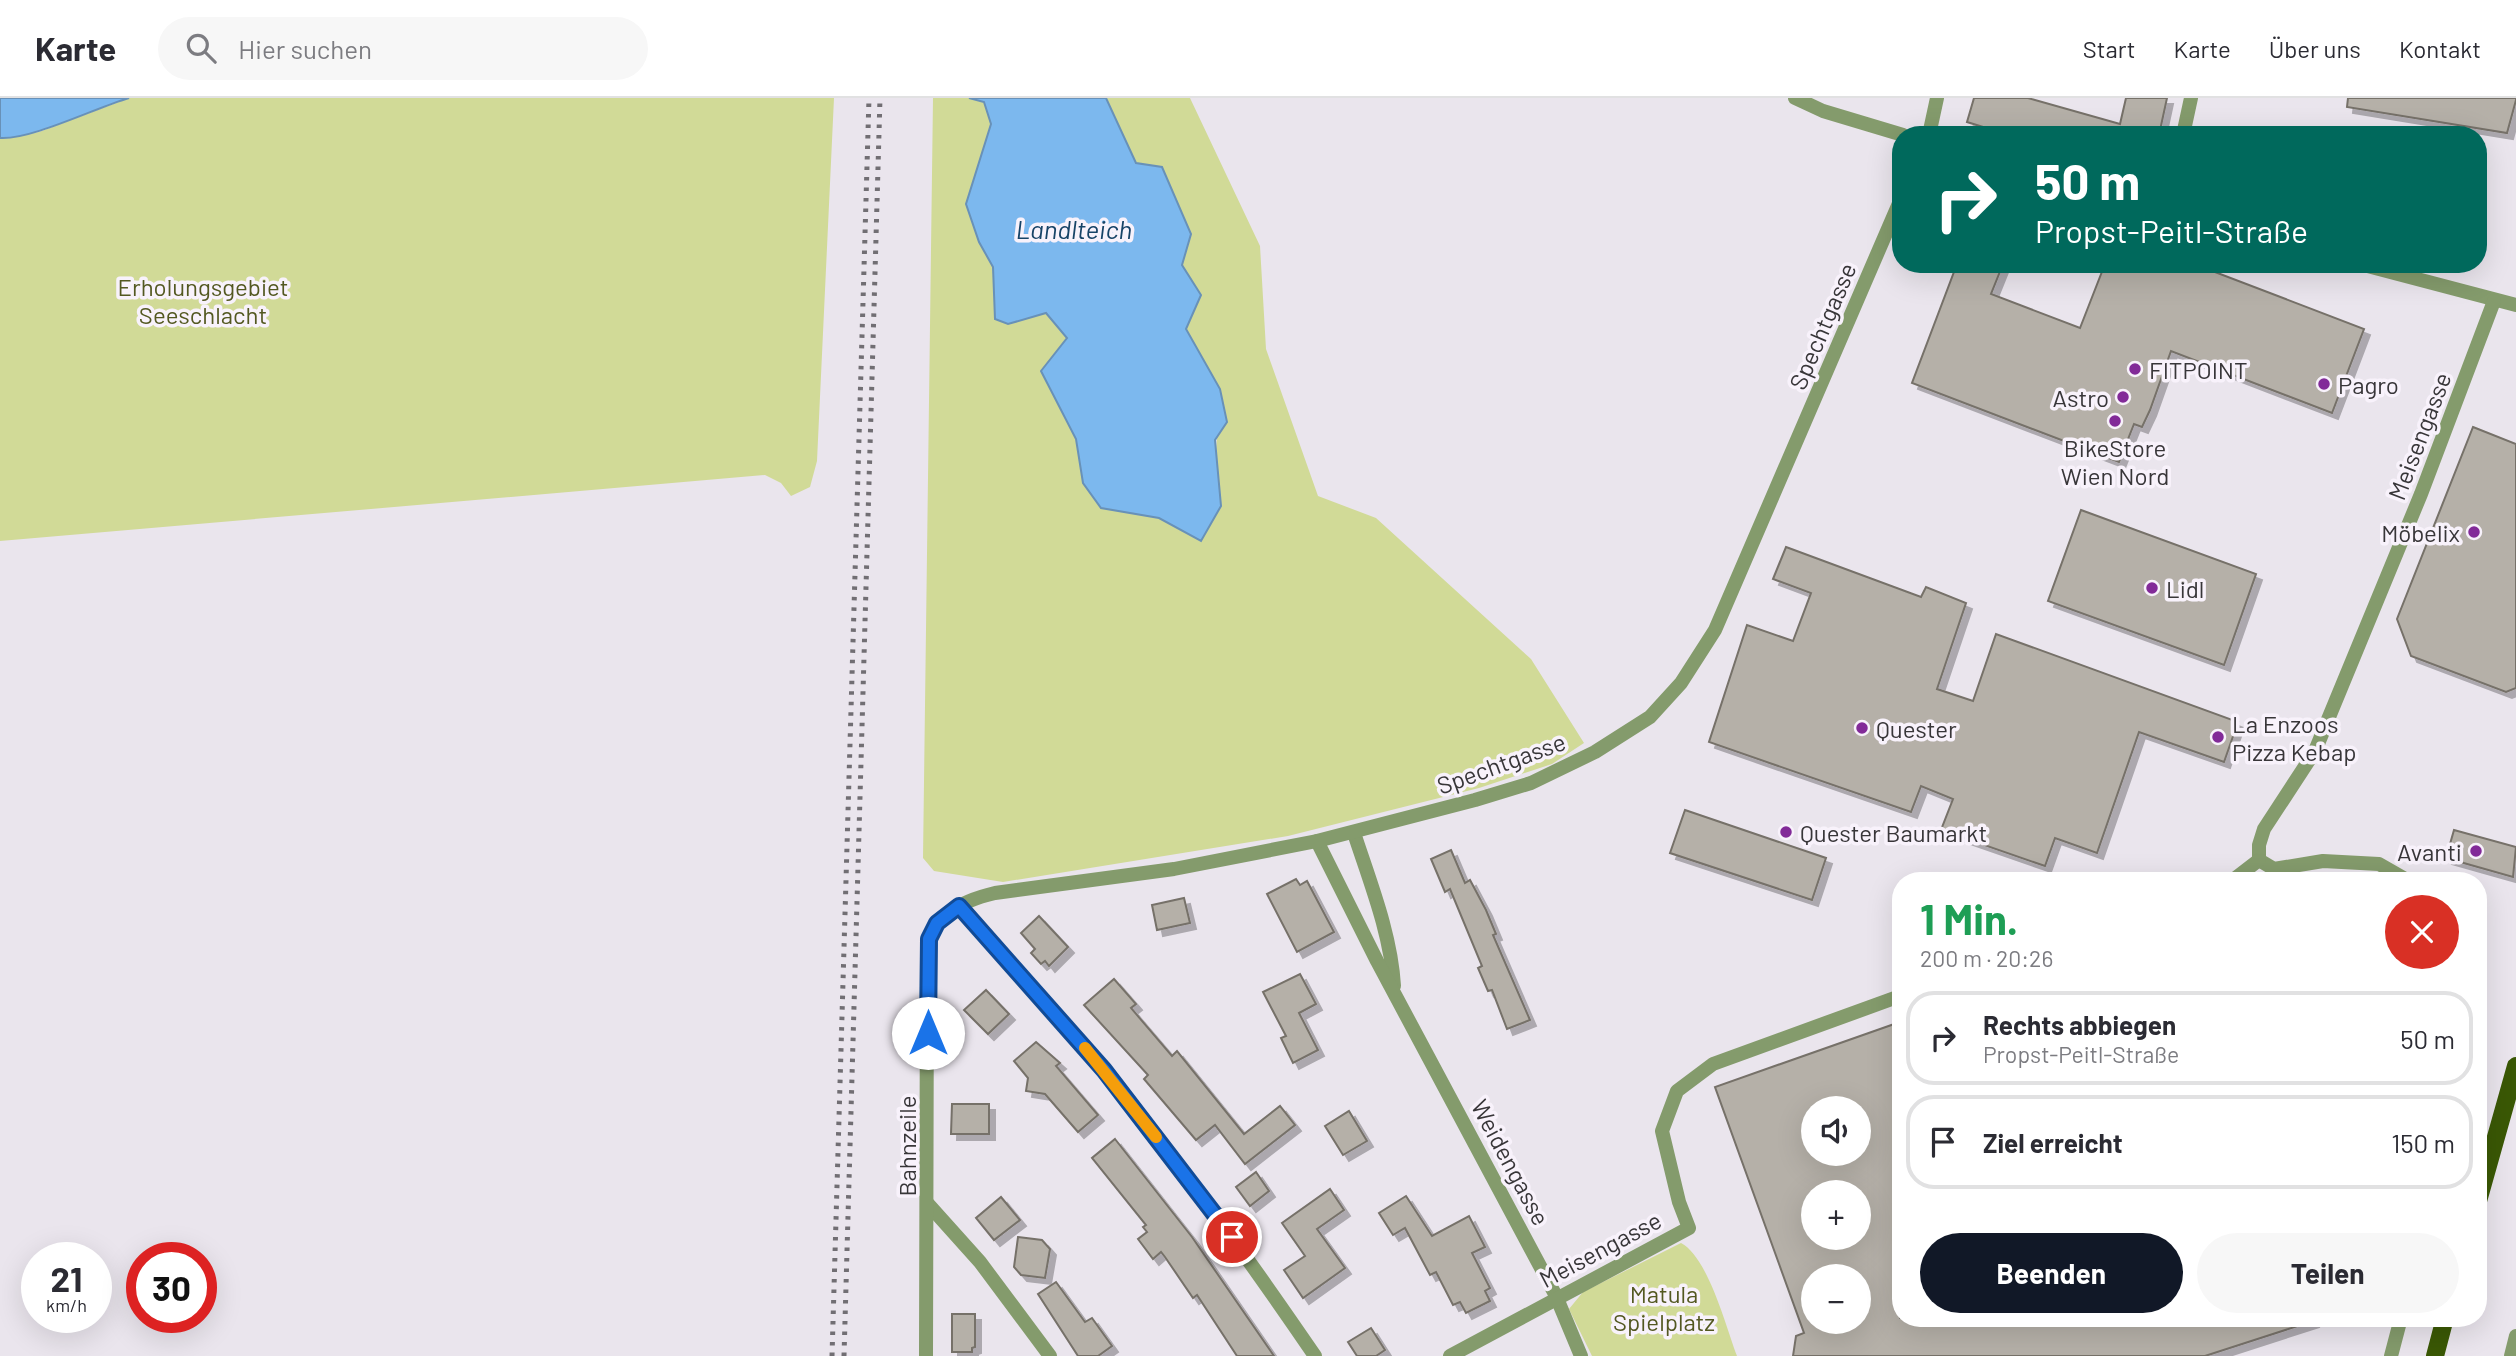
<!DOCTYPE html>
<html lang="de">
<head>
<meta charset="utf-8">
<style>
	:root { --surface:#fff; --page:#f7f7f7; --text:#2b2b33; --muted:#7c7c81; --line:#e1e1e2; --accent:#111827 }
	body { margin:0; font-family:Barlow,sans-serif; background:var(--page); color:var(--text); height:100vh; display:flex; flex-direction:column; font-size:26px; white-space:nowrap }
	* { box-sizing:border-box; margin:0 }
	p { font-size:23px; color:var(--muted) }
	.icon { flex:none; width:38px; height:38px; fill:none; stroke:currentColor; stroke-width:2; stroke-linecap:round; stroke-linejoin:round }
	.map { position:relative; flex:1; overflow:hidden }
	.sheet { position:absolute; left:1892px; top:774px; width:595px; height:455px; display:flex; flex-direction:column; background:var(--surface); border-radius:28px; box-shadow:0 7px 28px #0002 }
	.sheet>* { flex:none }
	.guide { position:absolute; left:1892px; top:28px; width:595px; height:147px; border-radius:28px; box-shadow:0 7px 28px #0002; background:#00695c; color:#fff; overflow:hidden }
	.fabs { position:absolute; left:1801px; top:998px; display:grid; gap:14px }
	.fabs a { display:grid; place-items:center; width:70px; height:70px; border-radius:50%; background:var(--surface); box-shadow:0 7px 28px #0002; font-size:35px }
	.speed { position:absolute; left:21px; top:1144px; display:flex; gap:14px; font-size:35px; font-weight:700; text-align:center }
	.speed>* { display:grid; place-content:center; width:91px; height:91px; border-radius:50%; background:var(--surface); box-shadow:0 7px 28px #0002; line-height:1 }
	.speed small { font-size:18px; font-weight:400 }
	.speed .limit { border:10px solid #d22; background:#fff; color:#111 }
	.pin { position:absolute; display:grid; place-items:center; width:60px; height:60px; color:#fff; margin:-30px; border:4px solid #fff; border-radius:50%; box-shadow:0 2px 7px #0007 }
	.me { position:absolute; width:77px; margin:-38px; rotate:0deg; stroke-linejoin:round; filter:drop-shadow(0 0 5px #0008) }
	.turn { display:flex; align-items:center; gap:24px; height:147px; padding:0 28px; font-size:32px }
	.turn .icon { width:91px; height:91px; stroke-width:2.5 }
	.turn b { display:block; font-size:49px; line-height:60px }
	.round { display:grid; place-items:center; flex:none; width:74px; height:74px; border-radius:37px; background:var(--page) }
	.summary { display:flex; align-items:center; justify-content:space-between; height:119px; padding:0 28px }
	h1 { font-size:42px; font-weight:700; line-height:52px; color:#1e9e55 }
	.primary-button { display:flex; gap:14px; margin-top:auto; padding:14px 28px }
	.primary-button a { flex:1; height:80px; border-radius:42px; background:var(--accent); color:#fff; font-size:28px; font-weight:700; line-height:80px; text-align:center }
	.primary-button a+a { background:var(--page); color:var(--text) }
	ul { padding:0; list-style:none }
	li { display:flex; align-items:center; gap:21px; height:94px; margin:0 14px 10px; padding:0 14px; border:4px solid var(--line); border-radius:28px }
	li div { flex:1 }
	li b { display:block; font-size:26px }
	li em { font-style:normal }
	header { display:flex; align-items:center; gap:42px; box-sizing:border-box; height:98px; padding:0 35px; background:var(--surface); border-bottom:2px solid var(--line) }
	header strong { font-size:33px }
	nav { display:flex; gap:38px; margin-inline-start:auto; font-size:24px }
	.search { width:490px; height:63px; background:var(--page); display:flex; align-items:center; gap:18px; box-sizing:border-box; padding:0 24px; border-radius:38px; color:var(--muted); font-size:26px }
	.map>svg:first-child { display:block }
</style>
</head>
<body>
<header>
<strong>Karte</strong>
<div class="search"><svg class="icon" aria-label="search" viewBox="0 0 24 24"><circle cx="10" cy="10" r="6"/><path d="M15 15l6 6"/></svg>Hier suchen</div>
<nav><a>Start</a><a>Karte</a><a>Über uns</a><a>Kontakt</a></nav>
</header>
<div class="map">
<svg width="2516" height="1258" viewBox="0 0 2516 1258">
	<defs>
		<filter id="shadow"><feDropShadow dx="6" dy="6" stdDeviation="0" flood-color="#0004"/></filter>
	</defs>
	<rect width="100%" height="100%" fill="#eae5ed"/>
	<g fill="#d1da97">
		<polygon points="129,0 834,0 817,363 810,389 791,398 781,385 765,377 0,443 0,40 39,34"/>
		<polygon points="933,0 969,0 984,4 991,26 966,106 979,144 993,169 995,221 1008,226 1046,215 1068,240 1041,273 1076,341 1083,385 1101,410 1159,420 1201,443 1215,369 1220,291 1186,231 1200,197 1182,167 1191,136 1136,65 1106,0 1190,0 1260,148 1266,251 1318,398 1376,420 1531,561 1584,645 1552,666 1479,690 1288,738 1003,784 934,773 923,760"/>
		<path d="M1681 1145C1708 1159 1726 1229 1737 1258H1592L1569 1211 1583 1194Z"/>
	</g>
	<g fill="#7cb8ee" stroke="#6891b8" stroke-width="2">
		<path d="M0 0H129C95 10 31 42 0 40Z"/>
		<polygon points="969,0 1106,0 1136,65 1162,69 1191,136 1182,167 1201,197 1186,231 1220,291 1227,324 1215,342 1221,408 1201,443 1159,420 1101,410 1083,385 1076,341 1041,273 1067,240 1046,215 1008,226 995,221 993,169 979,144 966,106 991,26 984,4"/>
	</g>
	<g fill="#b5b0a8" stroke="#767169" stroke-width="2" fill-rule="evenodd" filter="url(#shadow)">
		<polygon points="1974,0 2028,0 2120,26 2126,0 2167,0 2159,37 2009,37 1967,24"/>
		<polygon points="2348,0 2516,0 2516,2 2507,35 2347,9"/>
		<polygon points="1957,166 2003,166 1991,196 2080,230 2105,166 2194,166 2364,231 2332,315 2171,253 2150,312 2142,329 2134,326 2119,364 1912,285"/>
		<polygon points="2473,329 2516,346 2516,590 2506,594 2411,558 2397,521"/>
		<polygon points="2081,412 2256,476 2224,567 2048,503"/>
		<polygon points="1786,449 1921,499 1926,489 1966,505 1937,591 1973,603 1996,536 2238,624 2224,664 2139,634 2097,755 2055,740 2045,768 1941,732 1953,701 1921,688 1911,714 1709,644 1747,527 1793,543 1811,495 1773,481"/>
		<polygon points="1685,712 1826,760 1812,802 1670,755"/>
		<polygon points="2454,732 2516,749 2513,779 2446,760"/>
		<polygon points="1451,752 1465,785 1470,782 1486,812 1496,836 1493,837 1530,922 1507,931 1492,892 1488,893 1478,870 1482,868 1450,791 1445,794 1431,761"/>
		<polygon points="1296,781 1300,787 1307,783 1334,834 1297,854 1267,796"/>
		<polygon points="1184,800 1190,825 1157,832 1152,807"/>
		<polygon points="1039,818 1068,849 1049,868 1045,863 1041,866 1031,855 1035,851 1021,835"/>
		<polygon points="1300,876 1316,906 1299,915 1318,952 1293,965 1281,940 1286,938 1263,894"/>
		<polygon points="1114,881 1136,906 1131,910 1172,958 1177,953 1244,1036 1280,1008 1295,1027 1245,1066 1215,1027 1196,1042 1144,981 1148,977 1084,907"/>
		<polygon points="986,892 1009,916 988,936 964,912"/>
		<path d="M1900 924V1220H2312L2313 1223 2205 1258H1793L1796 1238 1804 1235 1715 989ZM1813 1010H1858V1055H1813ZM1813 1094H1858V1139H1813ZM1813 1178H1858V1223H1813Z"/>
		<polygon points="1036,944 1060,965 1056,968 1098,1017 1078,1034 1045,996 1026,993 1028,980 1014,963"/>
		<polygon points="952,1006 989,1006 989,1036 951,1036"/>
		<polygon points="1349,1013 1367,1043 1343,1057 1325,1028"/>
		<polygon points="1115,1041 1192,1139 1274,1258 1237,1258 1197,1197 1193,1200 1165,1159 1161,1154 1153,1161 1138,1141 1147,1134 1143,1129 1146,1127 1092,1060"/>
		<polygon points="1256,1074 1269,1093 1250,1108 1236,1089"/>
		<polygon points="1330,1091 1344,1112 1317,1131 1345,1170 1303,1200 1284,1172 1305,1158 1282,1125"/>
		<polygon points="1406,1098 1432,1138 1469,1118 1485,1149 1472,1155 1490,1190 1485,1193 1490,1203 1466,1215 1460,1204 1453,1207 1436,1174 1430,1177 1405,1130 1393,1137 1379,1115"/>
		<polygon points="1001,1099 1020,1122 994,1142 976,1120"/>
		<polygon points="1018,1139 1042,1142 1050,1151 1045,1180 1021,1177 1014,1169"/>
		<polygon points="1056,1184 1085,1224 1092,1220 1112,1248 1098,1258 1078,1258 1038,1196"/>
		<polygon points="952,1216 975,1216 975,1249 972,1250 972,1254 952,1254"/>
		<polygon points="1371,1230 1385,1252 1376,1258 1357,1258 1348,1244"/>
	</g>
	<g fill="none" stroke-linecap="round" stroke-linejoin="round">
		<g stroke="#849b6c" stroke-width="14">
			<polyline points="1795,0 1823,13 1903,37"/>
			<polyline points="1929,37 1937,0"/>
			<polyline points="2183,37 2191,0"/>
			<polyline points="2360,166 2516,207"/>
			<path d="M1354 735C1370 784 1391 836 1394 888"/>
			<polyline points="1317,743 1377,863 1556,1198 1581,1258"/>
			<polyline points="2259,762 2259,747 2264,731 2315,653 2421,396 2494,203"/>
			<polyline points="2259,762 2274,771 2323,763 2379,766 2407,782"/>
			<polyline points="2233,782 2259,762"/>
			<path d="M959 808C1007 862 1056 916 1103 972 1179 1063 1248 1160 1315 1258"/>
			<polyline points="928,1106 980,1164 1050,1258"/>
			<path d="M926 1258 927 857C930 818 961 803 995 795L1174 771 1317 743 1475 702 1531 685 1595 654 1650 619 1681 585 1715 532 1900 103"/>
			<polyline points="1450,1258 1689,1130 1679,1104 1662,1033 1677,993 1713,966 1900,898"/>
			<polyline points="2391,1258 2401,1220"/>
			<polyline points="2511,1258 2516,1238"/>
		</g>
		<g stroke="#3a5805" stroke-width="18">
			<polyline points="2478,1103 2516,968"/>
			<polyline points="2435,1258 2445,1220"/>
		</g>
		<g stroke="#716e73" stroke-width="5" stroke-dasharray="3.5 7" stroke-linecap="butt">
			<polyline points="832,1258 869,0"/>
			<polyline points="844,1258 880,0"/>
		</g>
	</g>
	<g fill="none" stroke-linecap="round" stroke-linejoin="round">
		<g stroke="#114b97" stroke-width="18">
			<polyline id="route" points="928,935 929,841 937,825 959,808 1104,972 1232,1139"/>
		</g>
		<use href="#route" stroke="#1a73e8" stroke-width="12"/>
		<polyline stroke="#f59e0b" stroke-width="12" points="1085,950 1156,1039"/>
	</g>
	<g fill="#822a98" stroke="#f8f2fb" stroke-width="2.5">
		<circle cx="2135" cy="271" r="7"/>
		<circle cx="2324" cy="286" r="7"/>
		<circle cx="2123" cy="299" r="7"/>
		<circle cx="2115" cy="323" r="7"/>
		<circle cx="2474" cy="434" r="7"/>
		<circle cx="2152" cy="490" r="7"/>
		<circle cx="1862" cy="630" r="7"/>
		<circle cx="2218" cy="639" r="7"/>
		<circle cx="1786" cy="734" r="7"/>
		<circle cx="2476" cy="753" r="7"/>
	</g>
	<g text-anchor="middle" dominant-baseline="central" stroke-width="7" stroke-linejoin="round" paint-order="stroke">
		<g font-size="24" fill="#535821" stroke="#f8f2fb">
			<text x="203" y="188">Erholungsgebiet<tspan x="203" dy="28">Seeschlacht</tspan></text>
			<text x="1664" y="1195">Matula<tspan x="1664" dy="28">Spielplatz</tspan></text>
		</g>
		<g font-size="24" fill="#383639" stroke="#f8f2fb">
			<text transform="translate(1822 228) rotate(-67)">Spechtgasse</text>
			<text transform="translate(2419 338) rotate(-69)">Meisengasse</text>
			<text transform="translate(1501 665) rotate(-20)">Spechtgasse</text>
			<text transform="translate(906 1048) rotate(-90)">Bahnzeile</text>
			<text transform="translate(1511 1064) rotate(62)">Weidengasse</text>
			<text transform="translate(1600 1151) rotate(-28)">Meisengasse</text>
		</g>
		<g font-size="24" fill="#383639" stroke="#f8f2fb" text-anchor="start">
			<text x="2149" y="271">FITPOINT</text>
			<text x="2338" y="286">Pagro</text>
			<text x="2109" y="299" text-anchor="end">Astro</text>
			<text x="2115" y="349" text-anchor="middle">BikeStore<tspan x="2115" dy="28">Wien Nord</tspan></text>
			<text x="2460" y="434" text-anchor="end">Möbelix</text>
			<text x="2166" y="490">Lidl</text>
			<text x="2232" y="625">La Enzoos<tspan x="2232" dy="28">Pizza Kebap</tspan></text>
			<text x="1876" y="630">Quester</text>
			<text x="1800" y="734">Quester Baumarkt</text>
			<text x="2462" y="753" text-anchor="end">Avanti</text>
		</g>
		<g font-size="26" font-style="italic" fill="#174367" stroke="#f8f2fb">
			<text x="1074" y="130">Landlteich</text>
		</g>
	</g>
</svg>
<div class="fabs">
<a><svg class="icon" aria-label="sound" viewBox="0 0 24 24"><path d="M4 9h4l5-4v14l-5-4H4zM17 9q2 3 0 6"/></svg></a>
<a>+</a>
<a>−</a>
</div>
<div class="speed"><div>21<small>km/h</small></div><div class="limit">30</div></div>
<div class="pin" style="left:1232px;top:1139px;background:#d93025"><svg class="icon" aria-label="arrive" viewBox="0 0 24 24"><path d="M6 21V4h12l-3 4 3 4H6"/></svg></div>
<svg class="me" style="left:928px;top:935px" viewBox="-20 -20 40 40"><circle r="19" fill="#fff"/><path d="M0-13L10 11 0 6-10 11z" fill="#1a73e8"/></svg>
<div class="guide">
<div class="turn"><svg class="icon" aria-label="right" viewBox="0 0 24 24"><path d="M7 20v-9h11M14 6l5 5-5 5"/></svg><div><b>50 m</b>Propst-Peitl-Straße</div></div>
</div>
<section class="sheet">
<div class="summary"><div><h1>1 Min.</h1><p>200 m · 20:26</p></div><a class="round" style="background:#d93025;color:#fff"><svg class="icon" aria-label="close" viewBox="0 0 24 24"><path d="M6 6l12 12M18 6L6 18"/></svg></a></div>
<ul>
<li><svg class="icon" aria-label="right" viewBox="0 0 24 24"><path d="M7 20v-9h11M14 6l5 5-5 5"/></svg><div><b>Rechts abbiegen</b><p>Propst-Peitl-Straße</p></div><em>50 m</em></li>
<li><svg class="icon" aria-label="arrive" viewBox="0 0 24 24"><path d="M6 21V4h12l-3 4 3 4H6"/></svg><div><b>Ziel erreicht</b></div><em>150 m</em></li>
</ul>
<div class="primary-button"><a>Beenden</a><a>Teilen</a></div>
</section>
</div>
</body>
</html>
